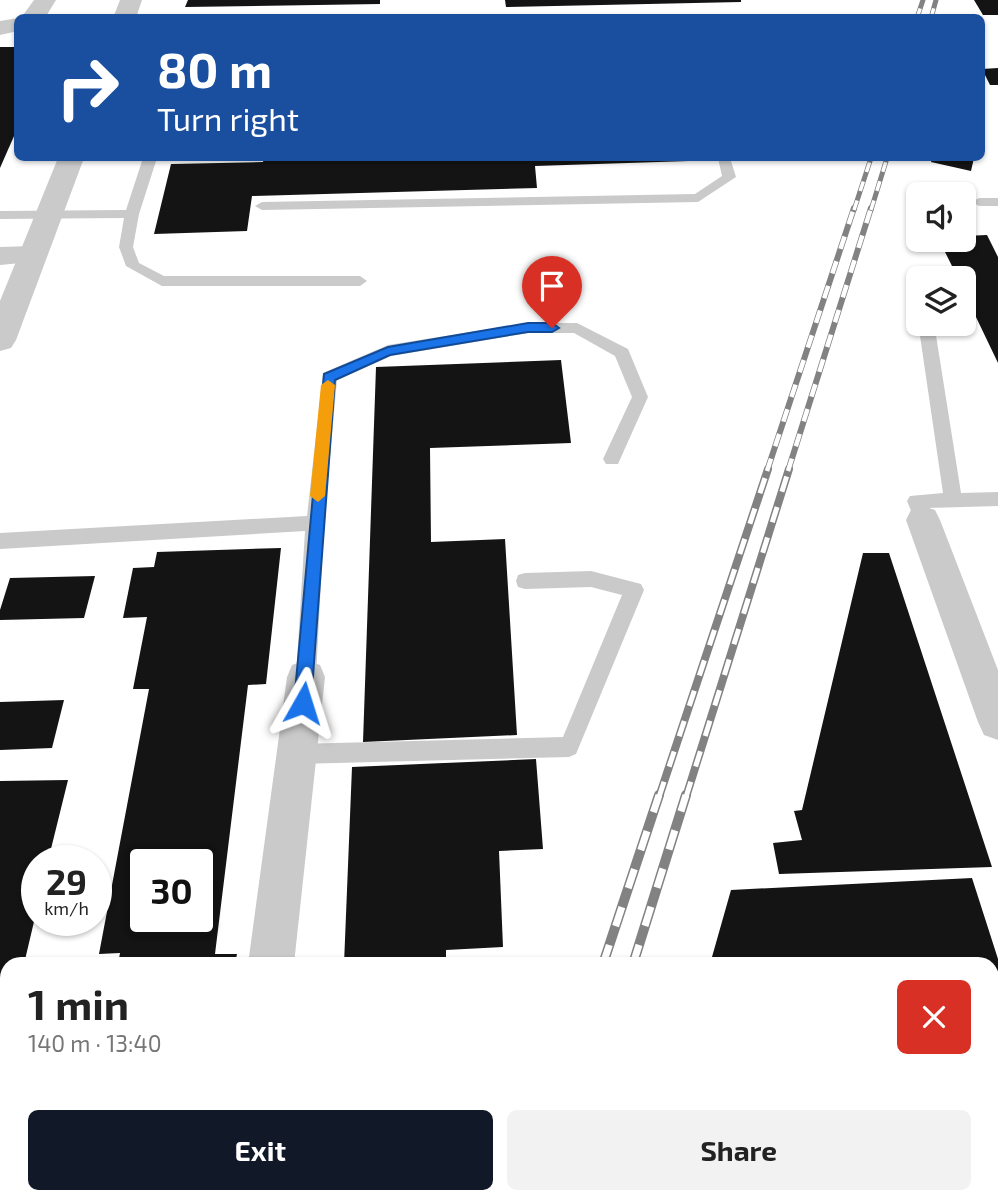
<!DOCTYPE html>
<html lang="en">
<head>
<meta charset="utf-8">
<style>
	:root { --surface:#fff; --page:#f2f2f2; --text:#222; --muted:#767676; --accent:#111827 }
	body { margin:0; font-family:"Exo 2",sans-serif; background:var(--page); color:var(--text); height:100vh; display:flex; flex-direction:column; font-size:26px; white-space:nowrap }
	* { box-sizing:border-box; margin:0 }
	p { font-size:23px; color:var(--muted) }
	.icon { flex:none; width:38px; height:38px; fill:none; stroke:currentColor; stroke-width:2; stroke-linecap:round; stroke-linejoin:round }
	.map { position:relative; flex:1; overflow:hidden }
	.details { position:absolute; left:0px; top:957px; width:999px; height:247px; display:flex; flex-direction:column; background:var(--surface); border-radius:21px 21px 0 0; box-shadow:0 2px 5px #0004 }
	.details>* { flex:none }
	.top-card { position:absolute; left:14px; top:14px; width:971px; height:147px; border-radius:10px; box-shadow:0 2px 5px #0004; background:#1a4fa0; color:#fff; overflow:hidden }
	.fabs { position:absolute; left:906px; top:182px; display:grid; gap:14px }
	.fabs a { display:grid; place-items:center; width:70px; height:70px; border-radius:10px; background:var(--surface); box-shadow:0 2px 5px #0004; font-size:35px }
	.speed { position:absolute; left:21px; top:845px; display:flex; gap:14px; font-size:35px; font-weight:700; text-align:center }
	.speed>* { display:grid; place-content:center; width:91px; height:91px; border-radius:50%; background:var(--surface); box-shadow:0 2px 5px #0004; line-height:1 }
	.speed small { font-size:18px; font-weight:400 }
	.speed .limit { border:4px solid #111; border-radius:10px; background:#fff; color:#111 }
	.pin { position:absolute; display:grid; place-items:center; width:60px; height:60px; color:#fff; margin:-72px -30px; border-radius:50% 50% 50% 0; rotate:-45deg; box-shadow:0 0 7px #0007 }
	.pin .icon { rotate:45deg }
	.me { position:absolute; width:77px; margin:-38px; rotate:6deg; stroke-linejoin:round; filter:drop-shadow(0 0 5px #0008) }
	.turn { display:flex; align-items:center; gap:24px; height:147px; padding:0 28px; font-size:32px }
	.turn .icon { width:91px; height:91px; stroke-width:2.5 }
	.turn b { display:block; font-size:49px; line-height:60px }
	.round { display:grid; place-items:center; flex:none; width:74px; height:74px; border-radius:10px; background:var(--page) }
	.summary { display:flex; align-items:center; justify-content:space-between; height:119px; padding:0 28px }
	h1 { font-size:42px; font-weight:700; line-height:52px }
	.primary-button { display:flex; gap:14px; margin-top:auto; padding:14px 28px }
	.primary-button a { flex:1; height:80px; border-radius:10px; background:var(--accent); color:#fff; font-size:28px; font-weight:700; line-height:80px; text-align:center }
	.primary-button a+a { background:var(--page); color:var(--text) }
	.map>svg:first-child { display:block }
</style>
</head>
<body>
<div class="map">
<svg width="998" height="1203" viewBox="0 0 998 1203">
	<rect width="100%" height="100%" fill="#fff"/>
	<g fill="#141414" fill-rule="evenodd">
		<polygon points="188,0 380,0 380,4 185,7"/>
		<polygon points="505,0 741,0 741,2 506,7"/>
		<polygon points="974,0 998,0 998,15 983,15"/>
		<polygon points="0,47 18,47 18,127 0,168"/>
		<polygon points="998,68 998,85 990,85 982,69"/>
		<polygon points="264,158 688,158 689,161 535,166 537,188 252,196 247,231 154,234 171,164 263,162"/>
		<polygon points="932,158 974,158 971,171 931,162"/>
		<polygon points="987,235 998,257 998,363 964,292 964,278 958,278 939,240 964,240 964,236"/>
		<polygon points="561,360 571,443 430,448 431,542 505,539 517,735 363,742 376,367"/>
		<path d="M281 548 266 684 248 685 215 954H237L235 964H118L120 953 99 954 149 689H133L147 617 123 618 133 568 154 567 157 552ZM142 861H201V920H142Z"/>
		<polygon points="863,553 889,553 992,867 779,874 773,843 802,840 794,811 802,810"/>
		<polygon points="95,576 84,618 0,620 0,610 10,578"/>
		<polygon points="64,700 52,748 0,750 0,702"/>
		<polygon points="536,759 543,849 499,851 503,947 446,950 446,964 344,964 352,767"/>
		<polygon points="68,780 48,861 37,861 37,909 24,964 7,964 7,998 0,998 0,781"/>
		<polygon points="972,878 998,959 998,981 992,981 992,964 710,964 731,890"/>
		<polygon points="998,1172 998,1203 780,1203 781,1197 992,1197 992,1173"/>
		<polygon points="0,1180 7,1180 7,1197 193,1197 192,1203 0,1203"/>
	</g>
	<g fill="none" stroke-linecap="round" stroke-linejoin="round">
		<g fill="#cacaca" fill-rule="evenodd">
			<polygon points="143,158 157,158 139,214 133,247 139,263 164,276 360,276 367,281 360,286 162,286 126,266 119,247 124,218 0,219 0,211 126,210"/>
			<polygon points="718,158 730,158 736,177 698,202 262,210 255,206 262,202 695,194 722,176"/>
			<polygon points="998,198 998,206 979,206 972,202 979,198"/>
			<polygon points="528,323 577,323 628,349 648,397 618,464 606,464 603,459 632,397 615,356 574,333 528,333 391,356 337,380 324,523 316,677 313,683 306,686 299,683 296,677 305,531 0,549 0,533 307,516 323,373 388,345"/>
			<polygon points="928,324 935,329 961,493 998,492 998,506 928,508 932,520 929,525 923,527 917,525 907,501 910,496 943,493 919,329"/>
			<polygon points="591,571 641,584 644,590 576,754 569,757 297,764 289,761 286,754 289,747 297,744 563,737 622,595 591,587 525,589 518,587 516,581 518,575 525,573"/>
		</g>
		<g fill="#cacaca" fill-rule="evenodd">
			<polygon points="34,0 56,0 45,18 21,18"/>
			<polygon points="18,18 18,31 0,35 0,21"/>
			<polygon points="32,246 42,249 46,255 42,261 0,265 0,247"/>
			<polygon points="923,506 935,510 940,520 998,670 998,740 984,735 978,722 906,520 911,510"/>
			<polygon points="306,660 320,665 325,677 294,964 248,964 287,677 292,665"/>
			<rect x="0" y="1068" width="7" height="50"/>
			<rect x="992" y="1099" width="6" height="50"/>
			<polygon points="685,1197 738,1197 735,1203 683,1203"/>
		</g>
		<g fill="#cacaca" fill-rule="evenodd">
			<polygon points="120,0 142,0 136,18 113,18"/>
			<polygon points="58,158 84,158 16,340 11,348 0,351 0,301"/>
		</g>
		<g stroke="#828282" stroke-width="5">
			<g id="rail-far3">
				<polyline points="917,18 923,0"/>
				<polyline points="931,18 936,0"/>
				<polyline points="854,210 871,158"/>
				<polyline points="871,210 887,158"/>
			</g>
		</g>
		<g stroke="#828282" stroke-width="6">
			<g id="rail-far2">
				<polyline points="767,471 854,208"/>
				<polyline points="788,471 871,208"/>
			</g>
		</g>
		<g stroke="#828282" stroke-width="8">
			<g id="rail-far1">
				<polyline points="659,797 768,469"/>
				<polyline points="686,797 789,469"/>
			</g>
		</g>
		<g stroke="#828282" stroke-width="10">
			<g id="rail">
				<polyline points="603,964 659,795"/>
				<polyline points="633,964 686,795"/>
				<polyline points="524,1203 526,1197"/>
				<polyline points="558,1203 560,1197"/>
			</g>
		</g>
		<use href="#rail-far3" stroke="#fff" stroke-width="3.5" stroke-dasharray="10" stroke-linecap="butt"/>
		<use href="#rail-far2" stroke="#fff" stroke-width="4.5" stroke-dasharray="13" stroke-linecap="butt"/>
		<use href="#rail-far1" stroke="#fff" stroke-width="5" stroke-dasharray="16" stroke-linecap="butt"/>
		<use href="#rail" stroke="#fff" stroke-width="7" stroke-dasharray="20" stroke-linecap="butt"/>
	</g>
	<polygon fill="#1a73e8" stroke="#114b97" stroke-width="2" points="528,323 552,323 559,328 552,332 528,332 390,355 335,380 311,703 309,709 303,711 297,709 294,703 324,374 388,347"/>
	<polygon fill="#f59e0b" points="328,380 335,385 325,496 318,502 310,496 321,385"/>
</svg>
<div class="fabs">
<a><svg class="icon" aria-label="sound" viewBox="0 0 24 24"><path d="M4 9h4l5-4v14l-5-4H4zM17 9q2 3 0 6"/></svg></a>
<a><svg class="icon" aria-label="layers" viewBox="0 0 24 24"><path d="M12 4l9 5-9 5-9-5zM3 14l9 5 9-5"/></svg></a>
</div>
<div class="speed"><div>29<small>km/h</small></div><div class="limit">30</div></div>
<div class="pin" style="left:552px;top:328px;background:#d93025"><svg class="icon" aria-label="arrive" viewBox="0 0 24 24"><path d="M6 21V4h12l-3 4 3 4H6"/></svg></div>
<svg class="me" style="left:303px;top:703px" viewBox="-20 -20 40 40"><path d="M0-17L14 15 0 8-14 15z" fill="#1a73e8" stroke="#fff" stroke-width="4"/></svg>
<div class="top-card">
<div class="turn"><svg class="icon" aria-label="right" viewBox="0 0 24 24"><path d="M7 20v-9h11M14 6l5 5-5 5"/></svg><div><b>80 m</b>Turn right</div></div>
</div>
<section class="details">
<div class="summary"><div><h1>1 min</h1><p>140 m · 13:40</p></div><a class="round" style="background:#d93025;color:#fff"><svg class="icon" aria-label="close" viewBox="0 0 24 24"><path d="M6 6l12 12M18 6L6 18"/></svg></a></div>
<div class="primary-button"><a>Exit</a><a>Share</a></div>
</section>
</div>
</body>
</html>
